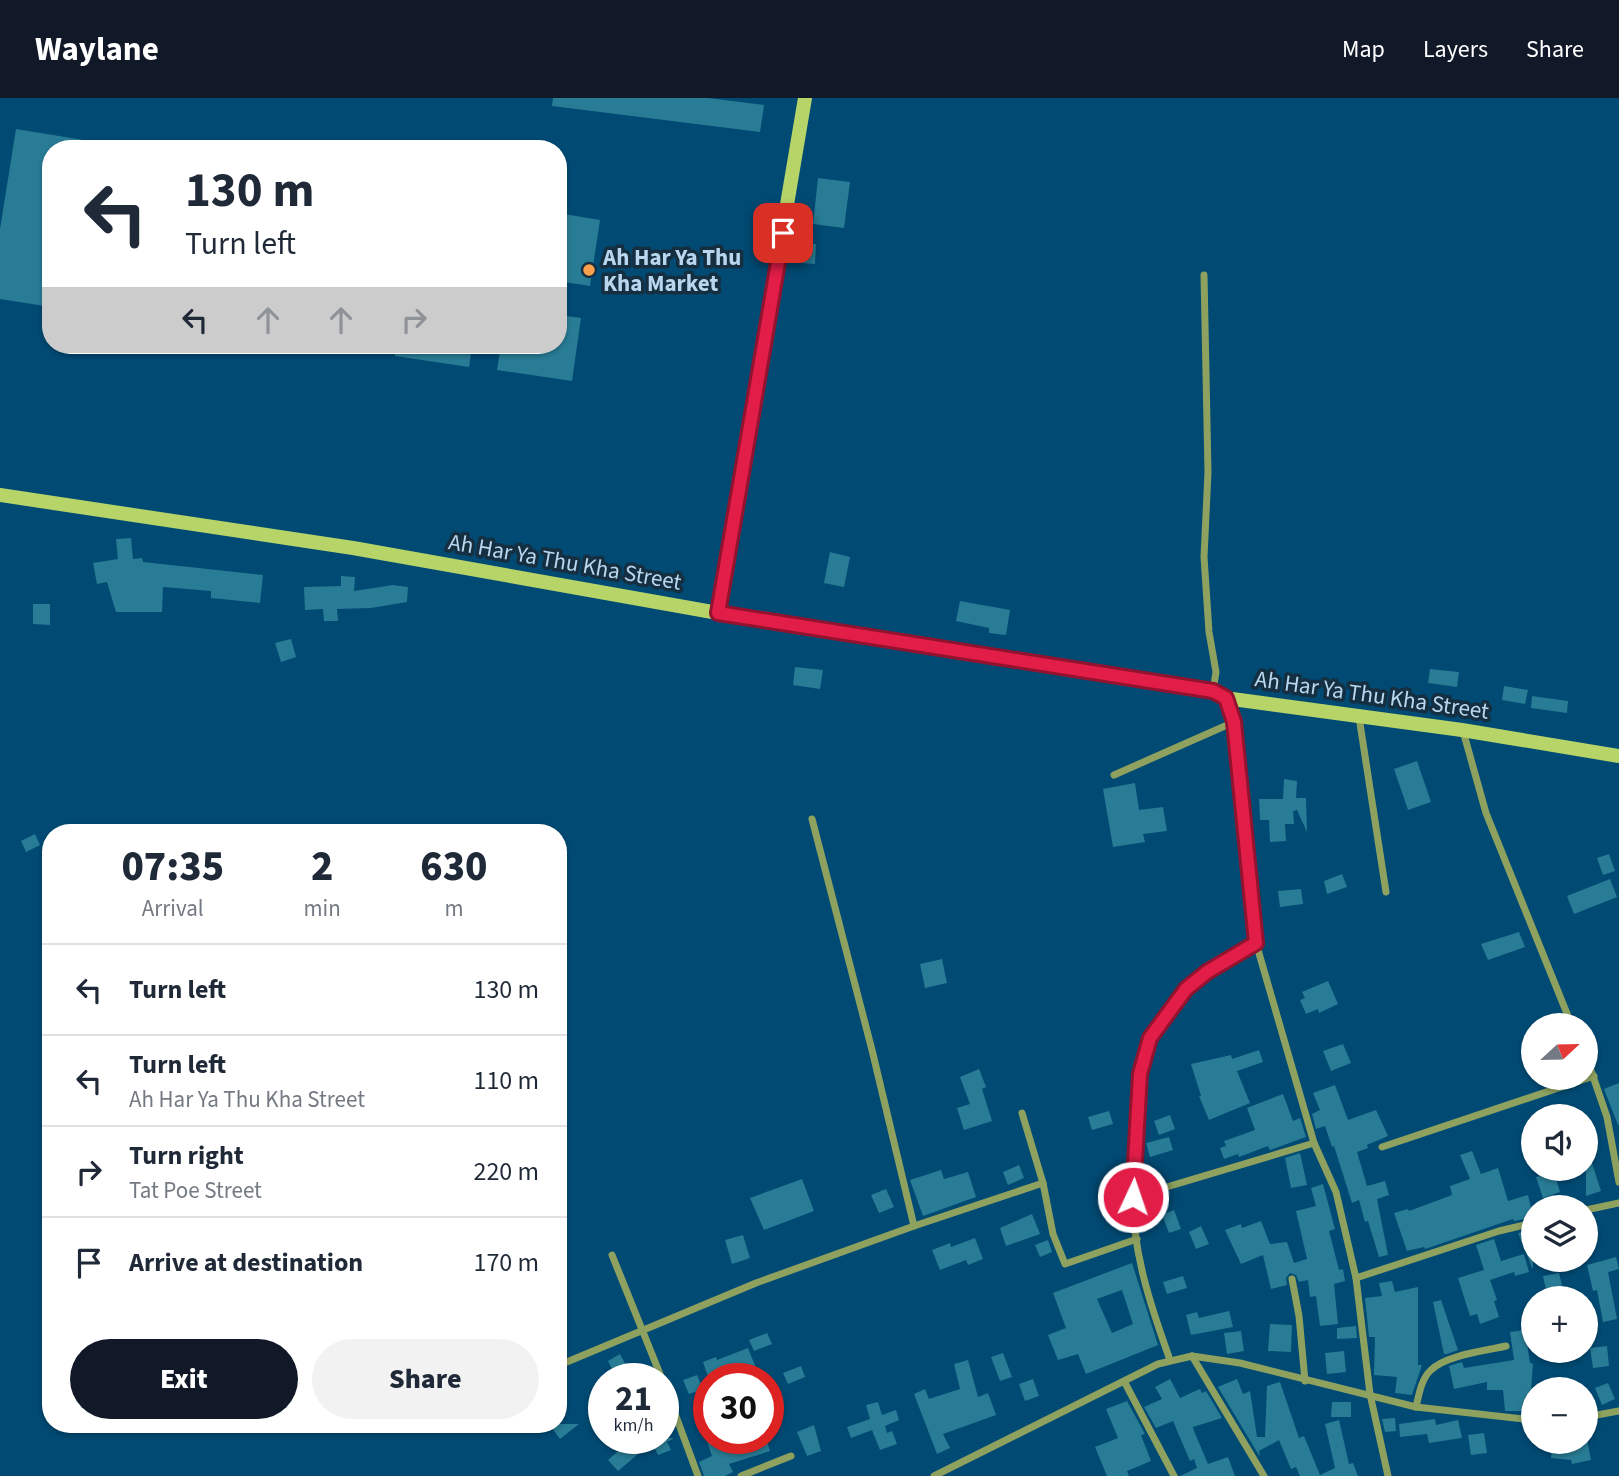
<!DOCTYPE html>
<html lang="en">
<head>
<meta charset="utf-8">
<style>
	:root { --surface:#fff; --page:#f2f2f3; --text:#1f2937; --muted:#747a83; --line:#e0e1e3; --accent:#111827 }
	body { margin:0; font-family:"Source Sans 3",sans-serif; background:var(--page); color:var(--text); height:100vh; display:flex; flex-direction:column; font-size:26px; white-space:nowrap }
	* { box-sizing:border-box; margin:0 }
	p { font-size:23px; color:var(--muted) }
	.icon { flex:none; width:38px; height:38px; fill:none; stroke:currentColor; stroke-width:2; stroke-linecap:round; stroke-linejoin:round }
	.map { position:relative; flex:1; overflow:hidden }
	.details { position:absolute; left:42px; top:726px; width:525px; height:609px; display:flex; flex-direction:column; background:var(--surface); border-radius:28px; box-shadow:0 2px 5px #0004 }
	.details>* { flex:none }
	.hud { position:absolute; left:42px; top:42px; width:525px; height:214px; border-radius:28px; box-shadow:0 2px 5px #0004; background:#fff; color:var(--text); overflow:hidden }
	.needle { width:46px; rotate:68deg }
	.fabs { position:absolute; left:1521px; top:915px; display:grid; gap:14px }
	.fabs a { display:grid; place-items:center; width:77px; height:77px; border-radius:50%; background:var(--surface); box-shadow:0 2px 5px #0004; font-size:35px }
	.speed { position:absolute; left:588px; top:1265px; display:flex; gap:14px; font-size:35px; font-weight:700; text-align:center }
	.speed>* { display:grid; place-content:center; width:91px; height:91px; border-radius:50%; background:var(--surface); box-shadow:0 2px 5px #0004; line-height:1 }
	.speed small { font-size:18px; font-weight:400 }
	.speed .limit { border:10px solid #d22; background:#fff; color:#111 }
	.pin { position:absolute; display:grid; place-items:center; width:60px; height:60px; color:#fff; margin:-30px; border-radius:14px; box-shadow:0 4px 10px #0006 }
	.me { position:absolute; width:77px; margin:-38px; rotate:3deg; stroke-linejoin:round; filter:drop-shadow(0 0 5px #0008) }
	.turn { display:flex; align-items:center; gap:24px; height:147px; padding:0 28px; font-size:32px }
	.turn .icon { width:91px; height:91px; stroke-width:2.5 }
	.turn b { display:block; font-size:49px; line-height:60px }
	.lanes { display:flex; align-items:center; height:66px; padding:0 28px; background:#0003; justify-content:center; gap:35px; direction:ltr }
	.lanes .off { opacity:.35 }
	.eta { display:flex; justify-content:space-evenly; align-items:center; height:119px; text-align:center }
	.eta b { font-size:42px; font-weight:800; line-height:49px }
	.button { display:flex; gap:14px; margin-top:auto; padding:14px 28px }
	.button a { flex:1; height:80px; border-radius:42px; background:var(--accent); color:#fff; font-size:28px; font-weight:800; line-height:80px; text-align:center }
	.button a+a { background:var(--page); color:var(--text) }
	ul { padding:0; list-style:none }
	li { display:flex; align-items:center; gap:21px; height:91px; padding:0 28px; border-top:2px solid var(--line) }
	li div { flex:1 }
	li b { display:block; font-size:26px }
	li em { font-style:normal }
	header { display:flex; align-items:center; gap:42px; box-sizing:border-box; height:98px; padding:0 35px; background:var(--accent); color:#fff }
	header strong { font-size:33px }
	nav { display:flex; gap:38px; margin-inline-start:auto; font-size:24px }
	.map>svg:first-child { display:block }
</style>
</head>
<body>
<header>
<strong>Waylane</strong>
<nav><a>Map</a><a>Layers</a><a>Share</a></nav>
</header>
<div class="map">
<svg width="1619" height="1378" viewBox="0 0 1619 1378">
	<rect width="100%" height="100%" fill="#014a73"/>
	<g fill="#287c95" fill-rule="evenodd">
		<polygon points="553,0 708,0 764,7 760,34 552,8"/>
		<polygon points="16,31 96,44 96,51 51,51 51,209 0,201 0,131"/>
		<polygon points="818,80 850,84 844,130 813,126"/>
		<polygon points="558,115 600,122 590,188 558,183"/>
		<polygon points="801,145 816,146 815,166 799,165"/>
		<polygon points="558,217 581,220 572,283 497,272 501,247 558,247"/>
		<polygon points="396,247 472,247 469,269 395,258"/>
		<polygon points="131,440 133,461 142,460 143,464 263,477 260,505 211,500 211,493 163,489 162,514 116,514 107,484 97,486 93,465 118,461 116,441"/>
		<polygon points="830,454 850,459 844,489 824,485"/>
		<polygon points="341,478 355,479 354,493 393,487 408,489 407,504 371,510 337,511 338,523 324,523 323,511 305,512 304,489 341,488"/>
		<polygon points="960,503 1010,512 1006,537 989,535 989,530 956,523"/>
		<polygon points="33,506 50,506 50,527 33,526"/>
		<polygon points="291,541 296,559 281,564 275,545"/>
		<polygon points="795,569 823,572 820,591 793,587"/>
		<polygon points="1430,571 1459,574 1457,589 1428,585"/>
		<polygon points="1504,588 1528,592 1525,606 1502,602"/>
		<polygon points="1532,598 1568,603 1567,615 1531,610"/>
		<polygon points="1417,663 1431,704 1408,712 1394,671"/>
		<polygon points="1284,681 1297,683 1296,700 1306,700 1307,734 1297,712 1293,713 1294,726 1285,726 1286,743 1270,744 1269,722 1260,722 1259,701 1283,701"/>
		<polygon points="1135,685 1139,712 1163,709 1167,733 1143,736 1145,744 1113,749 1103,691"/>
		<polygon points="35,736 40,747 26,754 21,743"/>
		<polygon points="1609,756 1615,773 1603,777 1597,760"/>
		<polygon points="1342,776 1347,789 1327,796 1324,783"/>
		<polygon points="1610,781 1617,799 1574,816 1567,798"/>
		<polygon points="1301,791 1303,806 1280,809 1278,793"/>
		<polygon points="1519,834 1525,849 1488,862 1481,846"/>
		<polygon points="942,861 947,885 925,890 920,866"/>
		<polygon points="1328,883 1338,906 1319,915 1318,911 1306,916 1300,902 1305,900 1302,894"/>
		<polygon points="1343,946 1351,965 1331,973 1323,953"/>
		<polygon points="1259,952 1263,964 1237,973 1250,1005 1209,1022 1199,998 1201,998 1191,966 1231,957 1232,961"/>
		<polygon points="979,971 986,989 982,991 992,1023 964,1032 957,1010 970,1006 960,979"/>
		<polygon points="1619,985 1619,1027 1618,1027 1604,991"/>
		<polygon points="1335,987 1348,1022 1376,1012 1388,1038 1367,1047 1368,1050 1357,1054 1367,1088 1385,1083 1389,1097 1377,1101 1388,1157 1379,1159 1368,1123 1365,1124 1359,1102 1352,1105 1334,1048 1332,1049 1325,1028 1316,1031 1312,1016 1320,1012 1313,995"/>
		<polygon points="1283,996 1293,1023 1300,1020 1306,1039 1270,1052 1268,1048 1239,1059 1238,1056 1224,1061 1220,1050 1226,1048 1224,1043 1255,1032 1247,1010"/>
		<polygon points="1109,1013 1113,1026 1092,1032 1088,1019"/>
		<polygon points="1170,1017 1175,1031 1159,1037 1154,1023"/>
		<polygon points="1169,1039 1173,1052 1150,1059 1146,1045"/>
		<polygon points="1472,1053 1481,1076 1498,1070 1508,1103 1528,1097 1533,1119 1514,1123 1513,1121 1425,1151 1424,1149 1407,1153 1394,1115 1408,1111 1409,1113 1452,1097 1450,1088 1470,1081 1460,1057"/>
		<polygon points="1586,1053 1588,1053 1601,1093 1586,1098"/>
		<polygon points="1300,1055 1307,1087 1291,1090 1285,1060"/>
		<polygon points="1019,1067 1024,1080 1008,1087 1003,1074"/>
		<polygon points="941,1072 944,1081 968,1074 976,1099 923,1118 910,1082"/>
		<polygon points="1554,1074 1560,1094 1543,1100 1536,1079"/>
		<polygon points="802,1081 814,1113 764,1132 750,1100"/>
		<polygon points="1323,1086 1335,1131 1329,1133 1339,1172 1343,1171 1345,1183 1334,1186 1338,1226 1320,1228 1316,1198 1310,1199 1308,1182 1299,1184 1296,1177 1290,1175 1286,1180 1287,1187 1271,1191 1263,1157 1241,1166 1225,1132 1241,1126 1242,1130 1261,1123 1270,1146 1287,1144 1294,1165 1307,1161 1296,1113 1316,1108 1311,1090"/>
		<polygon points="886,1091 894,1109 879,1115 871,1097"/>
		<polygon points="1174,1112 1181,1131 1169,1135 1162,1117"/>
		<polygon points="1032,1116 1040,1136 1006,1148 1000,1130"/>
		<polygon points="1201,1128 1209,1146 1196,1151 1189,1134"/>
		<polygon points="1533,1131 1533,1170 1532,1170 1518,1135"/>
		<polygon points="743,1137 750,1160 732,1166 725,1142"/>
		<polygon points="975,1140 983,1161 968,1167 966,1162 940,1172 932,1152 950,1145 951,1149"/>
		<polygon points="1494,1141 1501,1163 1524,1156 1529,1174 1515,1178 1514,1174 1490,1182 1497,1202 1494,1203 1499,1219 1480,1226 1477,1216 1470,1218 1458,1180 1484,1172 1476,1147"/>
		<polygon points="1048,1142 1052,1154 1040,1159 1035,1147"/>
		<polygon points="1616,1159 1619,1171 1608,1174 1617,1221 1603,1224 1597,1192 1593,1193 1587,1167"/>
		<path d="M1132 1165 1158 1247 1086 1276 1078 1256 1058 1262 1048 1237 1066 1230 1053 1195ZM1122 1192 1133 1226 1112 1235 1097 1201Z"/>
		<polygon points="1559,1175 1565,1200 1548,1200 1543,1178"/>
		<polygon points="1183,1178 1187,1190 1167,1196 1163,1184"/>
		<polygon points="1392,1183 1395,1194 1418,1189 1418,1267 1422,1267 1412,1297 1395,1295 1397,1279 1374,1277 1375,1239 1369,1239 1365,1200 1382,1198 1379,1185"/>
		<polygon points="1441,1202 1458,1252 1447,1256 1444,1256 1433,1204"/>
		<polygon points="1229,1213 1233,1229 1191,1237 1186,1217 1197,1214 1199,1220"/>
		<polygon points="1270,1226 1292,1227 1291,1254 1268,1253"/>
		<polygon points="1356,1228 1357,1240 1337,1241 1337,1230"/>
		<polygon points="1525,1232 1530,1265 1533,1266 1531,1292 1533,1292 1533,1313 1505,1313 1503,1292 1487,1292 1487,1284 1454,1291 1449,1268 1462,1264 1464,1270 1514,1262 1510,1234"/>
		<polygon points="1241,1233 1244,1253 1227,1256 1224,1235"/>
		<polygon points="767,1235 772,1246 754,1253 749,1242"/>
		<polygon points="1607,1248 1609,1268 1593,1270 1590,1250"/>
		<polygon points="748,1250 756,1270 722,1281 709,1281 703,1264 716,1259 717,1262"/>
		<polygon points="1344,1253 1346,1274 1327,1276 1325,1255"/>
		<polygon points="1003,1255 1012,1279 1000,1283 991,1259"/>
		<polygon points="620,1256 631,1277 617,1281 608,1263"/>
		<polygon points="968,1262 978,1299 988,1295 996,1317 943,1336 950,1350 937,1356 914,1296 925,1291 929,1301 960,1291 954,1266"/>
		<polygon points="801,1268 805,1279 788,1286 783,1275"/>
		<polygon points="697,1277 703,1291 689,1296 683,1282"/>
		<polygon points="1033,1281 1039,1298 1025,1303 1019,1286"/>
		<polygon points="1170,1281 1180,1300 1200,1291 1202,1295 1206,1293 1222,1320 1193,1329 1194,1333 1208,1366 1228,1359 1235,1378 1180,1378 1197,1370 1194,1361 1190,1363 1173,1323 1156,1330 1144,1309 1162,1301 1155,1289"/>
		<polygon points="1237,1281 1243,1296 1250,1293 1257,1339 1265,1339 1267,1288 1280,1284 1299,1340 1304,1338 1320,1377 1335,1370 1325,1326 1339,1322 1349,1366 1353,1365 1358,1378 1300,1378 1296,1369 1291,1371 1279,1342 1259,1353 1260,1359 1218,1289"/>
		<polygon points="1608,1285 1615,1301 1602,1307 1595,1290"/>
		<polygon points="1127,1303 1145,1336 1141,1337 1151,1363 1127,1373 1129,1378 1107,1378 1095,1349 1118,1340 1106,1311"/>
		<polygon points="878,1304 882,1317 896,1312 899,1322 885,1328 887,1335 892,1333 897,1346 880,1352 872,1332 851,1340 847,1329 870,1321 866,1307"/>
		<polygon points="1332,1304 1351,1304 1351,1319 1331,1319"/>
		<polygon points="1395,1320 1396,1333 1385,1334 1382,1321"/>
		<polygon points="1435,1321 1436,1327 1458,1322 1462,1340 1429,1345 1427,1336 1400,1339 1399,1326"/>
		<polygon points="549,1326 579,1326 560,1341"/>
		<polygon points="814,1327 821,1353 807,1358 797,1334"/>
		<polygon points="1484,1335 1487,1355 1471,1357 1468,1337"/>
		<polygon points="631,1340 673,1340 673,1341 667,1344 671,1352 658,1357 654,1349 638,1356 618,1373 608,1362 625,1347 623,1344"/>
		<polygon points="706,1340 722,1340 724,1346 742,1340 766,1340 770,1353 729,1366 733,1374 725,1378 704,1378 699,1364 712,1358"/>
		<polygon points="1587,1342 1591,1362 1572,1366 1571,1362 1551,1360 1553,1344 1586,1344"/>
	</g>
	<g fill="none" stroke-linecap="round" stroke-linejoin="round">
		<g stroke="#8ea15f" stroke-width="7">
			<polyline points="1204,177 1208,374 1204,459 1209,534 1216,574 1213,593"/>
			<polyline points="1226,601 1234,624 1256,845 1314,1045 1336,1094 1356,1180 1370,1296 1388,1378"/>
			<polyline points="1359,619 1386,794"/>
			<polyline points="1463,633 1486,715 1572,928"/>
			<polyline points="1114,677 1234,624"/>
			<polyline points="812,721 872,952 914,1128"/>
			<polyline points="1586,958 1607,1019 1619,1084"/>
			<polyline points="1022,1015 1043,1085 1053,1136 1065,1166 1137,1141"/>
			<polyline points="1382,1049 1594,978"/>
			<polyline points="1133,1099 1314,1045"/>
			<polyline points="1586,1112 1619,1105"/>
			<polyline points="612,1157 662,1281"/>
			<polyline points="1356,1180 1499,1133 1533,1125"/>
			<polyline points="1292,1181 1299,1218 1305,1283"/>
			<polyline points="1192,1258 1264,1378"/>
			<path d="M1170 1262C1151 1209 1132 1153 1133 1097 1133 1072 1136 1047 1137 1022 1139 995 1138 964 1151 939 1175 892 1213 870 1256 845"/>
			<polyline points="562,1266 756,1185 914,1128 1043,1085"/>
			<polyline points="663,1283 698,1378"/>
			<polyline points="1124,1283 1174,1378"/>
			<path d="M1416 1309C1419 1297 1421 1281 1431 1272 1446 1257 1485 1253 1506 1248"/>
			<polyline points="1586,1319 1619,1313"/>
			<polyline points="741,1378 791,1358"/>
			<polyline points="934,1378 1158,1266 1192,1258 1240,1265 1416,1309 1533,1322"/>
		</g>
		<g stroke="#b6d468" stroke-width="14">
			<polyline points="0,397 353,450 718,515 1213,593 1225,600 1462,632 1619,658"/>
			<polyline points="718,515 805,0"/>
		</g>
	</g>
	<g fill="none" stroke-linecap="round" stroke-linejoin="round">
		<g stroke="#92132f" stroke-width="18">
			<polyline id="route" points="783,135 718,515 1213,593 1226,600 1234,624 1256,845 1207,874 1186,891 1150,940 1140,976 1133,1099"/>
		</g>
		<use href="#route" stroke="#e11d48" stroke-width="12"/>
	</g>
	<circle fill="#f8a04b" stroke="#152f41" stroke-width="2.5" cx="589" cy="172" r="7"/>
	<g text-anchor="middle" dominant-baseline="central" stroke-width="7" stroke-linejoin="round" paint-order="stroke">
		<g font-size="23" font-weight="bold" fill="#b8d6ee" stroke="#152f41" text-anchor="start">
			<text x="603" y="159">Ah Har Ya Thu<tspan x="603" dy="26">Kha Market</tspan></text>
		</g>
		<g font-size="23" fill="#b8d6ee" stroke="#152f41">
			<text transform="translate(565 464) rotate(10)">Ah Har Ya Thu Kha Street</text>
			<text transform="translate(1372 597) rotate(8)">Ah Har Ya Thu Kha Street</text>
		</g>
	</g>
</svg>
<div class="fabs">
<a><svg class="needle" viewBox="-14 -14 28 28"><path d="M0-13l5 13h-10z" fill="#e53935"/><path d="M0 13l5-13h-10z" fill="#747a83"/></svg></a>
<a><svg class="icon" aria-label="sound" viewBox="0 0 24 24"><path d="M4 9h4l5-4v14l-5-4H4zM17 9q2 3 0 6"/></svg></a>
<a><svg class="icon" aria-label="layers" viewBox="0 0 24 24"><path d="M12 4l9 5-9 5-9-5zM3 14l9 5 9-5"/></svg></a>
<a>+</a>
<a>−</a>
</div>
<div class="speed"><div>21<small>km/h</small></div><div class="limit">30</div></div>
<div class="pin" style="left:783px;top:135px;background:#d93025"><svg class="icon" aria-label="arrive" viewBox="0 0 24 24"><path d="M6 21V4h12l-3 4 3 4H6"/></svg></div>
<svg class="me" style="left:1133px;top:1099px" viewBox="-20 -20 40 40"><circle r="17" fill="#e11d48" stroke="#fff" stroke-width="3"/><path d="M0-11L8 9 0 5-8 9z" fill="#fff"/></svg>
<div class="hud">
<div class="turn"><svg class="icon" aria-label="left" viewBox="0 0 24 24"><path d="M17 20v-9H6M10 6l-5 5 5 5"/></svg><div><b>130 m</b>Turn left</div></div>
<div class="lanes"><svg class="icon" aria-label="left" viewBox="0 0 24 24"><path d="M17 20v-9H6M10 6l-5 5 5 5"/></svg><svg class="icon off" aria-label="ahead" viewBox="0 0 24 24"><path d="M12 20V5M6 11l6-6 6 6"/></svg><svg class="icon off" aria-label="ahead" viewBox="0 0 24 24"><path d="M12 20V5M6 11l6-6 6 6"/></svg><svg class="icon off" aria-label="right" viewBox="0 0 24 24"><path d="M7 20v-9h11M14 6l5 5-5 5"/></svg></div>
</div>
<section class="details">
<div class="eta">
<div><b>07:35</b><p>Arrival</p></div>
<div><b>2</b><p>min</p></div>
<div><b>630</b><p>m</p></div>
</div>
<ul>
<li><svg class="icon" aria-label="left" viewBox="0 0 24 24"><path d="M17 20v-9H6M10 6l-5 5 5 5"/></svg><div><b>Turn left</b></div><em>130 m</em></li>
<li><svg class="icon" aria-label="left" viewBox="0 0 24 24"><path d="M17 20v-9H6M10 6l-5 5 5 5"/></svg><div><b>Turn left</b><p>Ah Har Ya Thu Kha Street</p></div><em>110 m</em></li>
<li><svg class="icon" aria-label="right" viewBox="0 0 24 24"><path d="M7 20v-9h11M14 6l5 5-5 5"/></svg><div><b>Turn right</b><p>Tat Poe Street</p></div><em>220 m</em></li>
<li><svg class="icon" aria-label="arrive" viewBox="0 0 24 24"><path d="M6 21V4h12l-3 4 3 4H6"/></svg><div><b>Arrive at destination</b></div><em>170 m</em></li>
</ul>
<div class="button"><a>Exit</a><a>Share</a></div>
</section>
</div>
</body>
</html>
